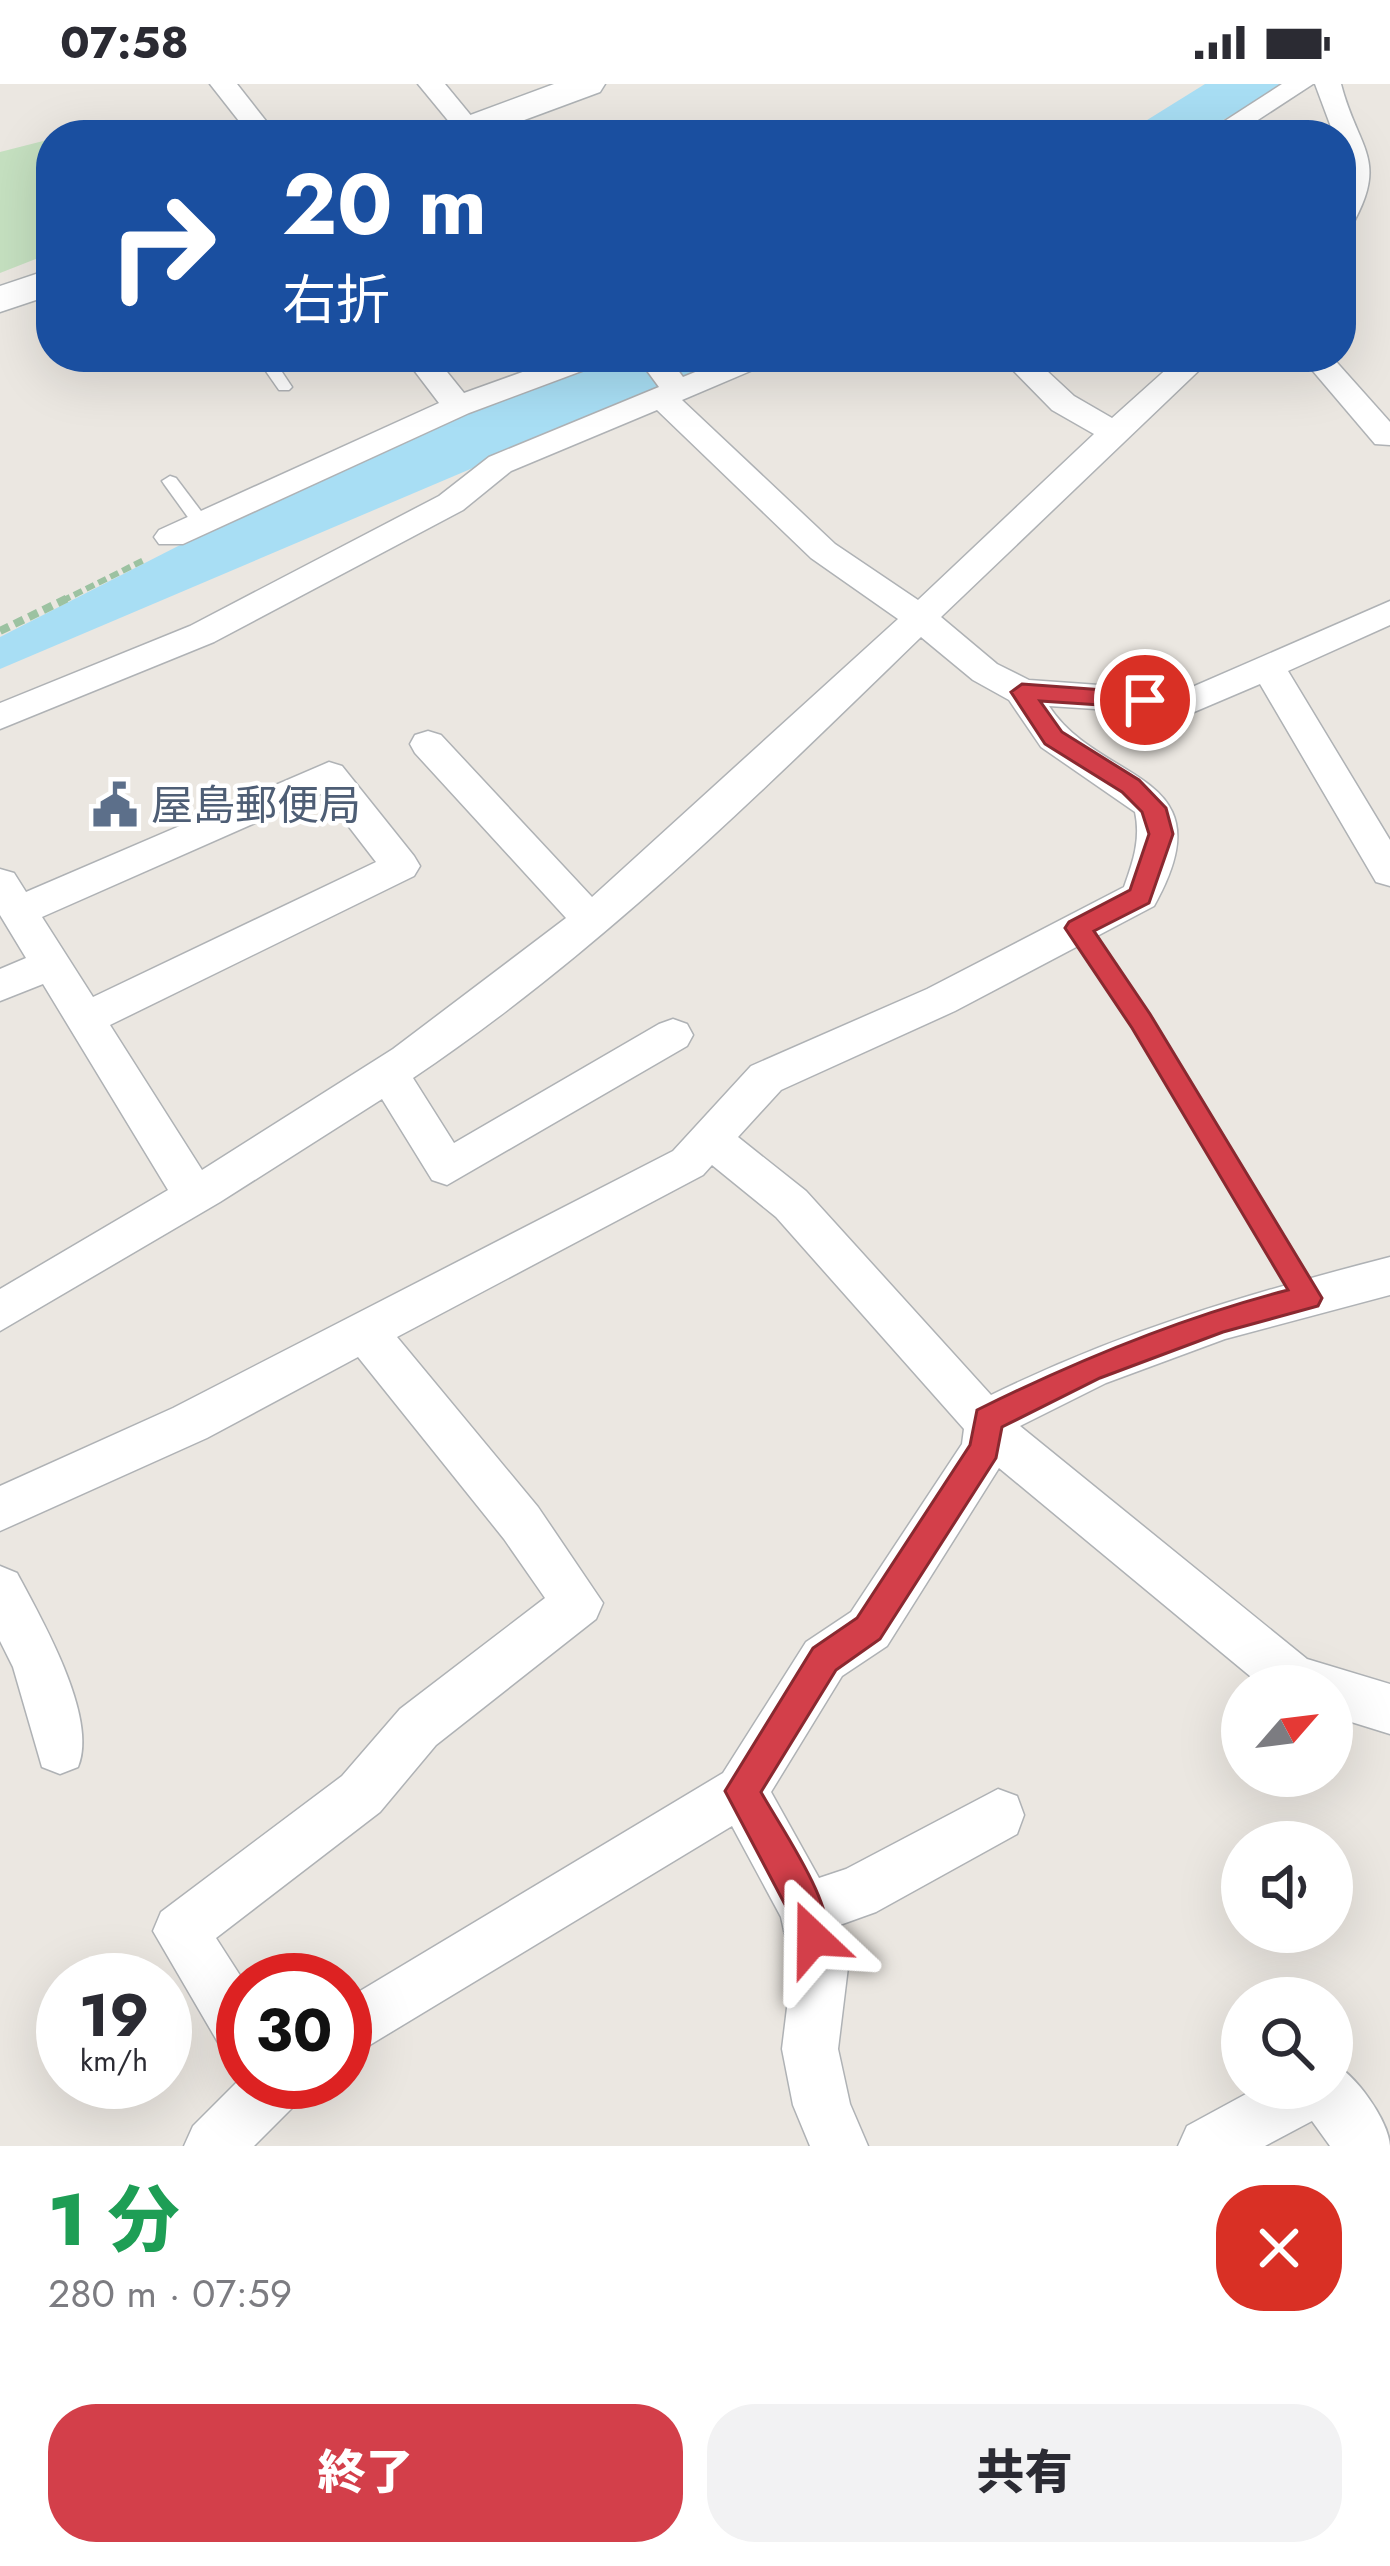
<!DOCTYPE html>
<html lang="ja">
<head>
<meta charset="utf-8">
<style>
	:root { --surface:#fff; --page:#f2f2f3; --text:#2b2b33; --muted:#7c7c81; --accent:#d33f4a }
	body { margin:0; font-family:Jost,"Noto Sans JP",sans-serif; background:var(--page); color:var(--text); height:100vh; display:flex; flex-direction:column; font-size:45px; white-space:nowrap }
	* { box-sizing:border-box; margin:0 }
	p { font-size:39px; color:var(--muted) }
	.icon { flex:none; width:66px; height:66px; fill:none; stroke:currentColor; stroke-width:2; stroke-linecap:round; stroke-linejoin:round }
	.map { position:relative; height:2062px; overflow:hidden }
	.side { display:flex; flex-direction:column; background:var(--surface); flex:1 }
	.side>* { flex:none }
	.guide { position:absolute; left:36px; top:36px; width:1320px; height:252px; border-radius:48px; box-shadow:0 12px 48px #0002; background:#1a4fa0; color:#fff; overflow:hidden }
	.needle { width:78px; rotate:62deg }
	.fabs { position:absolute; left:1221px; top:1581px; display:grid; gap:24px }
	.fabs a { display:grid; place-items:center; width:132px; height:132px; border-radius:50%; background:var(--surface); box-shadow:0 12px 48px #0002; font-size:60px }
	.speed { position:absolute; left:36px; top:1869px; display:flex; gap:24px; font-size:60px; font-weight:700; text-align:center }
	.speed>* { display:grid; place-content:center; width:156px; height:156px; border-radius:50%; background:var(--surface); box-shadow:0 12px 48px #0002; line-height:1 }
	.speed small { font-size:30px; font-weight:400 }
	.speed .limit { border:18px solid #d22; background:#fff; color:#111 }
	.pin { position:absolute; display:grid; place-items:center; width:102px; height:102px; color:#fff; margin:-51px; border:6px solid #fff; border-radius:50%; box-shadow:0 3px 12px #0007 }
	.me { position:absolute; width:132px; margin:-66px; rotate:337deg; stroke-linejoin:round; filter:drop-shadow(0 0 9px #0008) }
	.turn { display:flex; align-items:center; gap:42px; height:252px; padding:0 48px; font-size:54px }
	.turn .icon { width:156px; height:156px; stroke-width:2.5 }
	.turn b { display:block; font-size:84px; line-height:102px }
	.round { display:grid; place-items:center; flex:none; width:126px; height:126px; border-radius:48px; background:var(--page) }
	.headline { display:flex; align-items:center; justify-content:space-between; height:204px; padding:0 48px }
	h1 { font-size:72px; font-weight:800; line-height:90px; color:#1e9e55 }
	.cta { display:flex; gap:24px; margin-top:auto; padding:24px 48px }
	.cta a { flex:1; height:138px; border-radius:48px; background:var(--accent); color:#fff; font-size:48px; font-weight:800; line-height:138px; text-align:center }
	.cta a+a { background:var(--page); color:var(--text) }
	.status { display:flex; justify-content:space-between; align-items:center; height:84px; padding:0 60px; background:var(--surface); direction:ltr }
	.status svg { height:33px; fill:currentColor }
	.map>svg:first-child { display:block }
</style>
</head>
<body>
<div class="status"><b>07:58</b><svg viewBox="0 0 49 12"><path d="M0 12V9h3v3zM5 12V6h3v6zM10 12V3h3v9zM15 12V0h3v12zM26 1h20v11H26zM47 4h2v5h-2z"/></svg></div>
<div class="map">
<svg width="1390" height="2062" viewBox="0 0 1390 2062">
	<rect width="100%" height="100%" fill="#ebe7e1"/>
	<polygon fill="#c5e0c0" points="51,55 51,169 0,189 0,68"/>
	<g fill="#a8def4">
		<polygon points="1205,0 1286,0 1197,51 1123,51"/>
		<polygon points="623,273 734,273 0,585 0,553 186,458 448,335"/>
	</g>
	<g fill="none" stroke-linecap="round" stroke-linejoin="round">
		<g stroke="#afb2b5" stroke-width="3">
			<g id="lane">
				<polygon points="256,273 272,273 292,303 289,306 279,306"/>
				<polygon points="170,392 176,394 207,435 207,443 195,443 164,400 162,397"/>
				<polygon points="1078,837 1085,839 1148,931 1315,1207 1318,1214 1315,1221 1307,1224 1299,1221 1134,943 1071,849 1068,844"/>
			</g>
		</g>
		<g stroke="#afb2b5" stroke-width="3">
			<g id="street">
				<polygon points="210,0 237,0 277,51 250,51"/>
				<polygon points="418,0 445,0 487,51 460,51"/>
				<polygon points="1282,0 1313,0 1235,51 1203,51"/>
				<path d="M1315 0H1341C1358 66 1390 75 1351 143L1341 145 1347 83 1341 51H1334Z"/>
				<polygon points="404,273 435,273 464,309 564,273 607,273 603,279 469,329 183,460 159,460 154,453 159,446 439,319"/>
				<path d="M637 273H668L683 293 732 273H773L769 279 682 316 835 460 918 516 1094 350 1052 326 1000 273H1032L1074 312 1112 334 1180 273H1213L941 533 997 580 1029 596 1183 607 1390 517V541L1288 587 1390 756V802L1376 798 1260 600 1187 631 1049 622C1101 702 1230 686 1154 822L955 927 781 1006 738 1053 806 1107 991 1311C1122 1247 1250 1209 1390 1173V1211L1225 1255 1106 1299 1020 1342 1307 1575 1390 1600V1650L1332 1632V1602H1262L999 1384 887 1562 842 1592 771 1708 819 1794 846 1785 998 1705 1017 1712 1024 1731 1017 1750 876 1828 837 1842 848 1883 838 1965 850 2020 868 2062H810L793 2021 782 1965 792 1883 781 1833 732 1742 345 1976V1916L723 1689 806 1558 851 1528 962 1360 964 1345 776 1133 712 1081 703 1091 397 1253 538 1423 603 1519 596 1535 436 1661 380 1728 216 1854 243 1896V1975L223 1967 153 1847 161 1828 342 1692 400 1625 545 1514 504 1455 358 1273 207 1354 0 1447V1402L173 1324 673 1067 751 982 927 905 1124 803C1133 778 1141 755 1135 728L1041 663 1009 616 973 596 921 553C760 709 599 869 413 994L454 1059 659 940 673 935 687 940 693 951 687 962 447 1101 432 1096 382 1015 220 1118 0 1247V1205L168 1106 43 900 0 917V885L26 874 0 831V785L14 789 26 808 329 678 342 682 414 772 420 782 414 792 110 941 202 1086 393 965 566 834 415 669 410 660 415 651 428 647 441 651 592 813 898 535 811 474 657 326 511 387 463 426 214 558 0 645V619L190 542 439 412 489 373 659 303ZM323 709 376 778 93 913 42 833Z"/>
				<polygon points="1301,273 1332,273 1390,338 1390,361 1375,360"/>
				<path d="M0 1482 17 1489C41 1534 99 1634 78 1683L60 1690 42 1683 13 1583 0 1557Z"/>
				<path d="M1332 1979C1355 1989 1389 2037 1390 2062H1330L1312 2037 1265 2062H1178L1187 2042 1257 2004H1332Z"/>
				<polygon points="243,1992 243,1998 306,1998 298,2018 254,2062 184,2062 193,2042"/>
			</g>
		</g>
		<g stroke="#aeb2b5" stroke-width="3">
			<g id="secondary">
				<polygon points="554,0 605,0 600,8 484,51 433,51 438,43"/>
				<polygon points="51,185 51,211 0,228 0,202"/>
			</g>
		</g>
		<polyline stroke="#9cc2a1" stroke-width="6" stroke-dasharray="9 4.5" stroke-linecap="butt" points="62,517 146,475"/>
		<polyline stroke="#9cc2a1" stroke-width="8" stroke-dasharray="10 6" stroke-linecap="butt" points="0,547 68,514"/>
		<use href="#lane" fill="#fff" fill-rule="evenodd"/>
		<use href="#street" fill="#fff" fill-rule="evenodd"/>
		<use href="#secondary" fill="#fff" fill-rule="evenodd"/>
	</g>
	<path fill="#d33f4a" stroke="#892930" stroke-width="3" d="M1022 600 1145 609 1157 616 1145 624 1040 617 1062 648 1139 696 1166 724 1173 750 1149 819 1094 847 1150 930 1322 1214 1318 1222 1223 1248 1100 1294 1002 1343 996 1374 880 1555 836 1586 761 1708C780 1743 842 1829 826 1867L813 1872 801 1867 790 1830 725 1707 813 1564 857 1534 970 1361 977 1326C1078 1276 1179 1234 1288 1206L1132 944 1065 844 1069 838 1130 806 1149 750 1142 728 1122 708 1045 660 1011 608Z"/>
	<defs>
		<g id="civic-bare" transform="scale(3.6)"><path d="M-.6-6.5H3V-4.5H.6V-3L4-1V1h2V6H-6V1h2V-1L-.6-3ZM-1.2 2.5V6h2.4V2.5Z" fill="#5c6f8a" stroke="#fff" stroke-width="2.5" paint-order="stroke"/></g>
	</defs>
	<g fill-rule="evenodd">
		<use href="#civic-bare" x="115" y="721"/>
	</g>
	<g text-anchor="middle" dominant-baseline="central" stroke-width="9" stroke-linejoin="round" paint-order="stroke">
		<g font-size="42" fill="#4e5e75" stroke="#fff" text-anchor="start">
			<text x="151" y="721">屋島郵便局</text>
		</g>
	</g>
</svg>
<div class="fabs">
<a><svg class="needle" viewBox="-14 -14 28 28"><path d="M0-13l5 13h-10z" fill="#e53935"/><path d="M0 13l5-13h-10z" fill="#7c7c81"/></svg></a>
<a><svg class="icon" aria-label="sound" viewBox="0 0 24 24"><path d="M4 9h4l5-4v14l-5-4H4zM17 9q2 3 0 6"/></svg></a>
<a><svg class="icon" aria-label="search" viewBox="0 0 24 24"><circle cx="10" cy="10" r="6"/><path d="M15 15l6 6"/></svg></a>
</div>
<div class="speed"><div>19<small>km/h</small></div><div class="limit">30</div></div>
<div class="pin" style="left:1145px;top:616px;background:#d93025"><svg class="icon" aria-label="arrive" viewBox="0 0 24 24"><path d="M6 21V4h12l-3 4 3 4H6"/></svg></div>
<svg class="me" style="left:813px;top:1854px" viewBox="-20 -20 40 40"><path d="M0-17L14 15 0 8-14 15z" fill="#d33f4a" stroke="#fff" stroke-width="4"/></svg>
<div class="guide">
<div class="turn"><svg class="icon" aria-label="right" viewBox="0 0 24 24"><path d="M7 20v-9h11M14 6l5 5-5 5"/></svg><div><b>20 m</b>右折</div></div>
</div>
</div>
<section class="side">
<div class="headline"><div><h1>1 分</h1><p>280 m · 07:59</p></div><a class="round" style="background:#d93025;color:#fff"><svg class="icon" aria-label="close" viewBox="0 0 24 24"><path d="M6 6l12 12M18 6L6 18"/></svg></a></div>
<div class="cta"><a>終了</a><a>共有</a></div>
</section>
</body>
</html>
